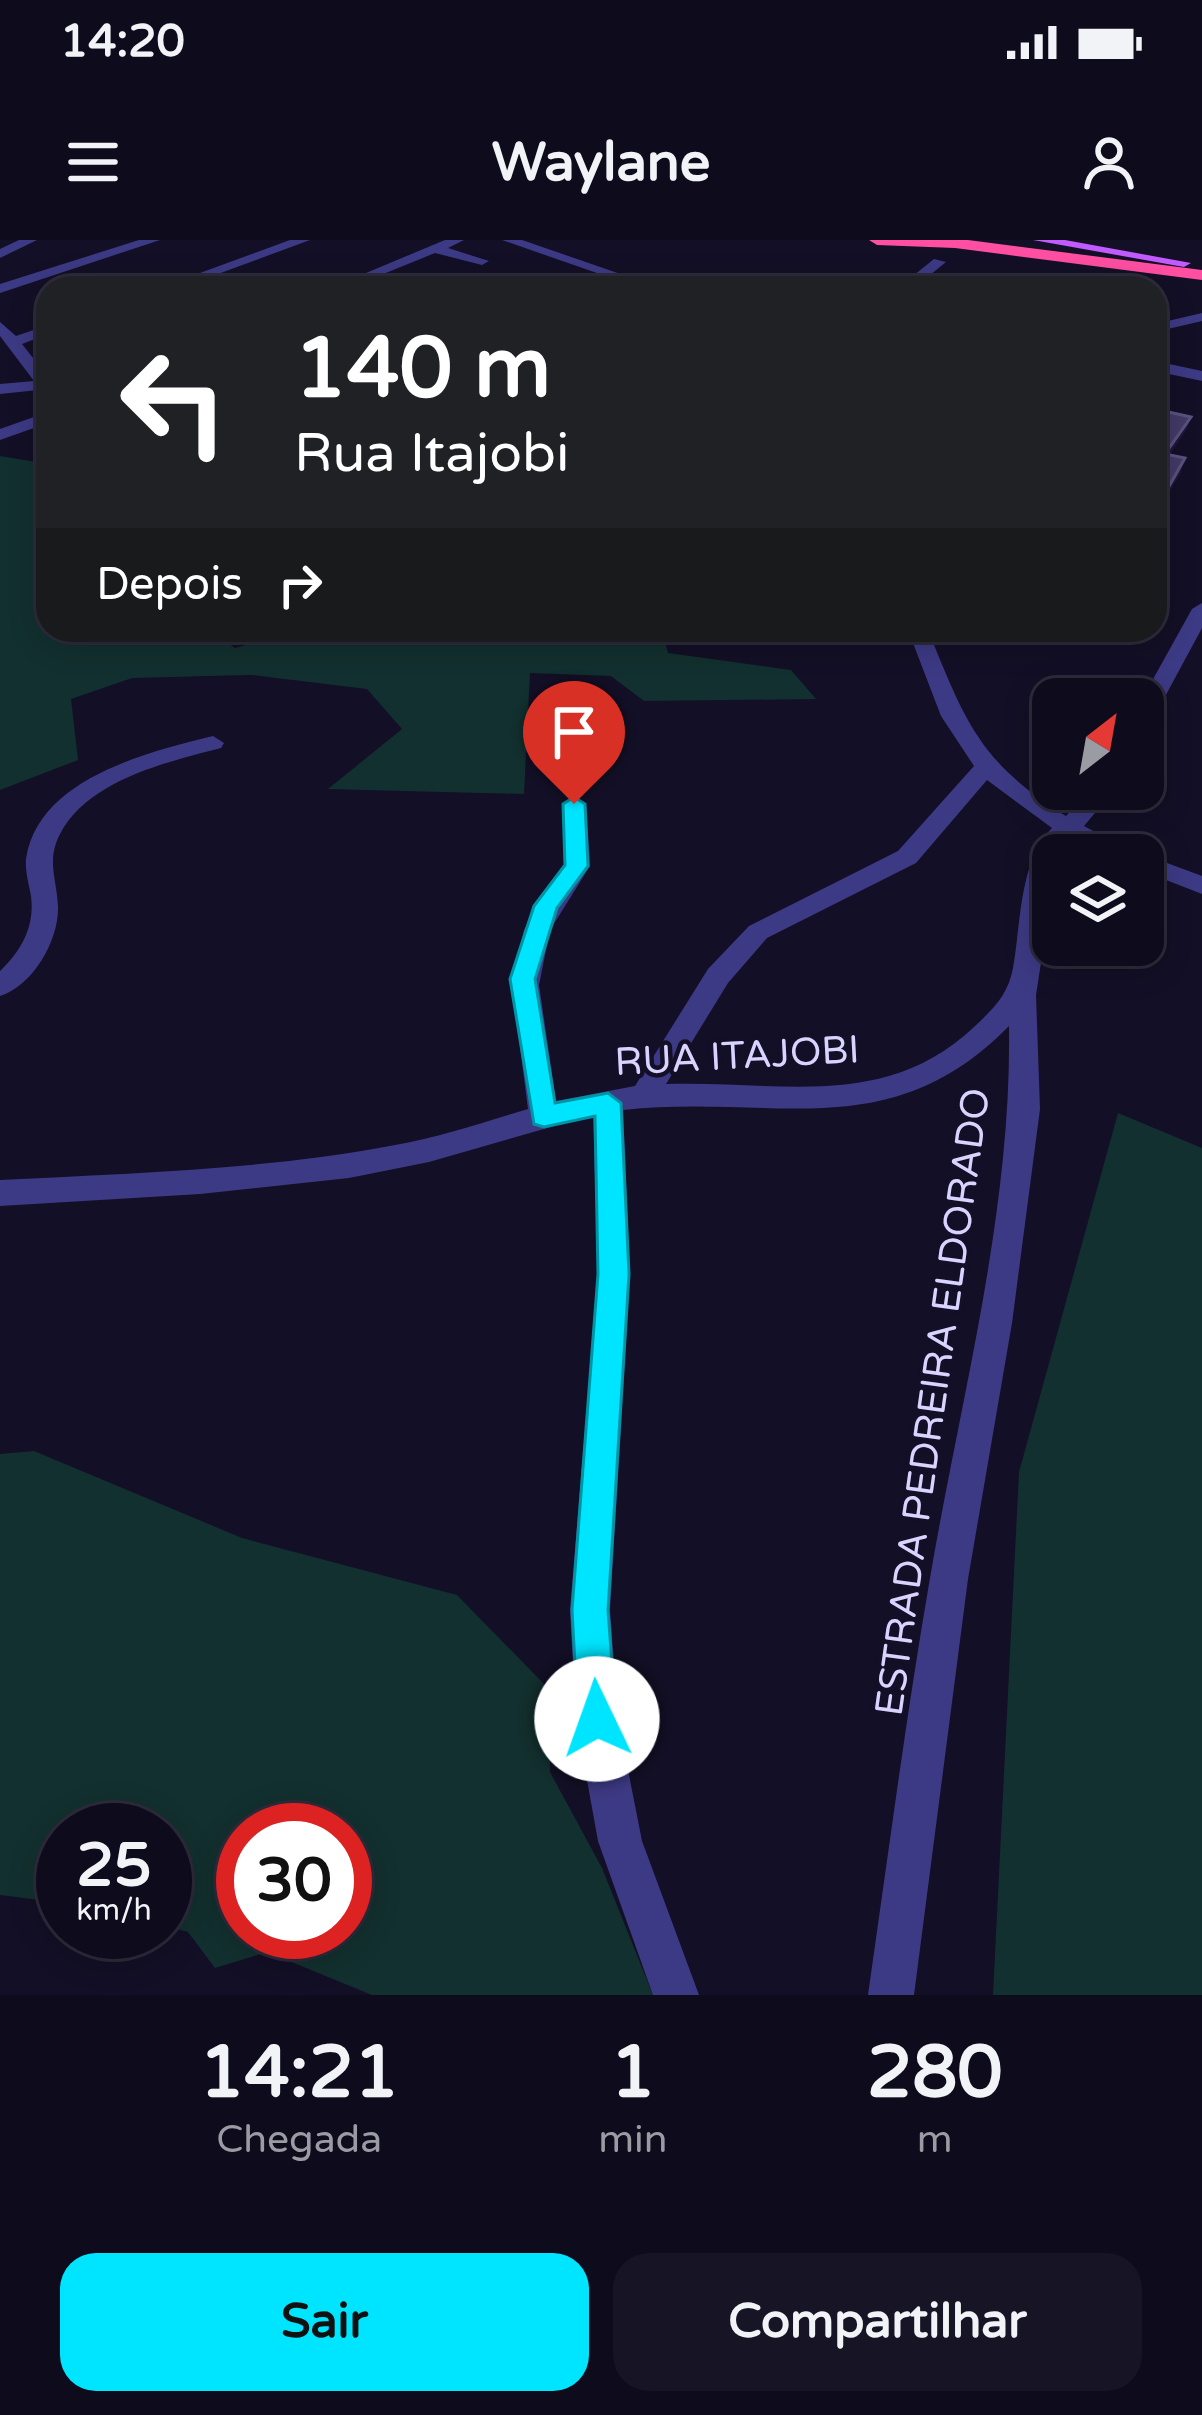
<!DOCTYPE html>
<html lang="pt">
<head>
<meta charset="utf-8">
<style>
	:root { --surface:#0e0b1c; --page:#171425; --text:#f1f3f6; --muted:#9b9ba3; --line:#2e2b3b; --accent:#00e5ff }
	body { margin:0; font-family:"Varela Round",sans-serif; background:var(--page); color:var(--text); height:100vh; display:flex; flex-direction:column; font-size:45px; white-space:nowrap }
	* { box-sizing:border-box; margin:0 }
	p { font-size:39px; color:var(--muted) }
	.icon { flex:none; width:66px; height:66px; fill:none; stroke:currentColor; stroke-width:2; stroke-linecap:round; stroke-linejoin:round }
	.map { position:relative; height:1755px; overflow:hidden }
	.side { display:flex; flex-direction:column; background:var(--surface); flex:1 }
	.side>* { flex:none }
	.top-card { position:absolute; left:36px; top:36px; width:1131px; height:366px; border-radius:36px; box-shadow:0 6px 30px #0003,0 0 0 3px var(--line); background:#202124; color:#fff; overflow:hidden }
	.needle { width:78px; rotate:31deg }
	.buttons { position:absolute; left:1032px; top:438px; display:grid; gap:24px }
	.buttons a { display:grid; place-items:center; width:132px; height:132px; border-radius:24px; background:var(--surface); box-shadow:0 6px 30px #0003,0 0 0 3px var(--line); font-size:60px }
	.speed { position:absolute; left:36px; top:1563px; display:flex; gap:24px; font-size:60px; font-weight:700; text-align:center }
	.speed>* { display:grid; place-content:center; width:156px; height:156px; border-radius:50%; background:var(--surface); box-shadow:0 6px 30px #0003,0 0 0 3px var(--line); line-height:1 }
	.speed small { font-size:30px; font-weight:400 }
	.speed .limit { border:18px solid #d22; background:#fff; color:#111 }
	.pin { position:absolute; display:grid; place-items:center; width:102px; height:102px; color:#fff; margin:-123px -51px; border-radius:50% 50% 50% 0; rotate:-45deg; box-shadow:0 0 12px #0007 }
	.pin .icon { rotate:45deg }
	.me { position:absolute; width:132px; margin:-66px; rotate:357deg; stroke-linejoin:round; filter:drop-shadow(0 0 9px #0008) }
	.turn { display:flex; align-items:center; gap:42px; height:252px; padding:0 60px; font-size:54px }
	.turn .icon { width:156px; height:156px; stroke-width:2.5 }
	.turn b { display:block; font-size:84px; line-height:102px }
	.then { display:flex; align-items:center; height:114px; padding:0 60px; background:#0003; gap:24px; font-size:45px }
	.eta { display:flex; justify-content:space-evenly; align-items:center; height:204px; text-align:center }
	.eta b { font-size:72px; font-weight:700; line-height:84px }
	.cta { display:flex; gap:24px; margin-top:auto; padding:24px 60px }
	.cta a { flex:1; height:138px; border-radius:36px; background:var(--accent); color:#111; font-size:48px; font-weight:700; line-height:138px; text-align:center }
	.cta a+a { background:var(--page); color:var(--text) }
	.status { display:flex; justify-content:space-between; align-items:center; height:84px; padding:0 60px; background:var(--surface); direction:ltr }
	.status svg { height:33px; fill:currentColor }
	header { display:flex; justify-content:space-between; align-items:center; height:156px; padding:0 60px; background:var(--surface); font-size:54px; font-weight:700 }
	.map>svg:first-child { display:block }
</style>
</head>
<body>
<div class="status"><b>14:20</b><svg viewBox="0 0 49 12"><path d="M0 12V9h3v3zM5 12V6h3v6zM10 12V3h3v9zM15 12V0h3v12zM26 1h20v11H26zM47 4h2v5h-2z"/></svg></div>
<header><svg class="icon" aria-label="menu" viewBox="0 0 24 24"><path d="M4 6h16M4 12h16M4 18h16"/></svg>Waylane<svg class="icon" aria-label="person" viewBox="0 0 24 24"><circle cx="12" cy="8" r="4"/><path d="M4 21q1-7 8-7t8 7"/></svg></header>
<div class="map">
<svg width="1202" height="1755" viewBox="0 0 1202 1755">
	<rect width="100%" height="100%" fill="#130f26"/>
	<g fill="#12302f" fill-rule="evenodd">
		<polygon points="0,216 48,224 48,390 209,390 235,408 302,390 662,390 668,413 791,430 816,459 644,461 611,436 530,433 524,554 328,549 402,489 367,449 251,435 132,438 71,459 78,520 0,550"/>
		<polygon points="1118,873 1202,908 1202,1755 993,1755 1019,1232"/>
		<path d="M34 1211 242 1298 457 1355 549 1449 550 1532 602 1628 653 1755H372L267 1712 215 1728 188 1692 165 1686V1590H63V1663L0 1655V1214ZM243 1590H345V1692H243Z"/>
	</g>
	<g fill="none" stroke-linecap="round" stroke-linejoin="round">
		<g fill="#3d3a85" fill-rule="evenodd">
			<polygon points="19,0 37,0 0,18 0,9"/>
			<polygon points="139,0 160,0 0,53 0,44"/>
			<polygon points="290,0 310,0 180,48 159,48"/>
			<polygon points="445,0 464,0 448,8 489,21 482,25 435,13 349,48 330,48"/>
			<polygon points="502,0 522,0 661,48 640,48"/>
			<polygon points="934,19 946,22 914,48 898,48"/>
			<polygon points="1202,73 1202,81 1155,92 1155,84"/>
			<polygon points="0,82 16,96 48,85 48,94 22,104 48,137 48,149 0,154 0,144 34,141 0,96"/>
			<polygon points="1155,121 1202,131 1202,141 1155,131"/>
			<polygon points="48,172 48,183 0,200 0,189"/>
			<polygon points="1202,363 1202,388 1154,477 1143,484 1142,459 1192,369"/>
			<path d="M908 390H928C965 481 979 522 1066 576L1091 549H1115L1084 586 1138 615H1104L1070 599 1053 615V645L1036 755 1040 869 1012 1083 968 1339 914 1755H868C888 1616 906 1477 930 1338 961 1156 1012 972 1009 786 889 909 772 853 623 870L630 1034 610 1370 618 1479 642 1601 699 1755H653L598 1601 576 1479 570 1370 598 1034 593 875 429 922 349 938 200 954 0 966V940C132 933 265 930 395 905 440 897 484 882 528 869L512 745 524 690 564 625 562 564 574 557 586 564 590 626 550 690 539 745 556 861 635 846 708 729 749 686 898 611 974 526 941 476ZM987 540 1052 588C1019 621 1021 684 1013 728 1008 755 994 768 974 787 884 872 778 840 666 844L728 743 767 698 916 623Z"/>
			<path d="M213 496 224 503 221 508C167 522 88 540 60 594 46 621 57 639 58 667 59 700 33 746 0 756V731C21 711 35 687 31 656 29 644 25 632 26 619 38 538 149 512 213 496Z"/>
			<polygon points="1143,614 1202,636 1202,654 1143,631 1143,615 1139,615"/>
		</g>
		<polygon fill="#c25bff" fill-rule="evenodd" points="1033,0 1065,0 1191,23 1184,27"/>
		<polygon fill="#ff4fa3" fill-rule="evenodd" points="869,0 968,0 1202,30 1202,40 955,8 877,5"/>
	</g>
	<polygon fill="#312854" points="1155,169 1191,177 1186,190 1169,215 1181,232 1162,263 1155,262"/>
	<g fill="#1d163a">
		<polygon points="1191,177 1186,190 1161,227 1165,214"/>
		<polygon points="1185,218 1181,232 1162,263 1167,250"/>
	</g>
	<polygon fill="#433a66" stroke="#5a527e" stroke-width="3" points="1155,169 1191,177 1165,214 1185,218 1167,250 1155,247"/>
	<polygon fill="#00e5ff" stroke="#0095a6" stroke-width="3" points="574,557 585,564 588,626 557,668 535,739 555,863 608,853 621,863 629,1034 608,1370 616,1479 610,1493 597,1498 583,1493 578,1479 572,1370 598,1034 595,876 544,887 534,884 510,739 534,666 565,625 563,564"/>
	<g text-anchor="middle" dominant-baseline="central" stroke-width="9" stroke-linejoin="round" paint-order="stroke">
		<g font-size="39" fill="#d9d4ff" stroke="#130f26">
			<text transform="translate(737 816) rotate(-3)">RUA ITAJOBI</text>
			<text transform="translate(933 1162) rotate(-82)">ESTRADA PEDREIRA ELDORADO</text>
		</g>
	</g>
</svg>
<div class="buttons">
<a><svg class="needle" viewBox="-14 -14 28 28"><path d="M0-13l5 13h-10z" fill="#e53935"/><path d="M0 13l5-13h-10z" fill="#9b9ba3"/></svg></a>
<a><svg class="icon" aria-label="layers" viewBox="0 0 24 24"><path d="M12 4l9 5-9 5-9-5zM3 14l9 5 9-5"/></svg></a>
</div>
<div class="speed"><div>25<small>km/h</small></div><div class="limit">30</div></div>
<div class="pin" style="left:574px;top:564px;background:#d93025"><svg class="icon" aria-label="arrive" viewBox="0 0 24 24"><path d="M6 21V4h12l-3 4 3 4H6"/></svg></div>
<svg class="me" style="left:597px;top:1479px" viewBox="-20 -20 40 40"><circle r="19" fill="#fff"/><path d="M0-13L10 11 0 6-10 11z" fill="#00e5ff"/></svg>
<div class="top-card">
<div class="turn"><svg class="icon" aria-label="left" viewBox="0 0 24 24"><path d="M17 20v-9H6M10 6l-5 5 5 5"/></svg><div><b>140 m</b>Rua Itajobi</div></div>
<div class="then">Depois<svg class="icon" aria-label="right" viewBox="0 0 24 24"><path d="M7 20v-9h11M14 6l5 5-5 5"/></svg></div>
</div>
</div>
<section class="side">
<div class="eta">
<div><b>14:21</b><p>Chegada</p></div>
<div><b>1</b><p>min</p></div>
<div><b>280</b><p>m</p></div>
</div>
<div class="cta"><a>Sair</a><a>Compartilhar</a></div>
</section>
</body>
</html>
